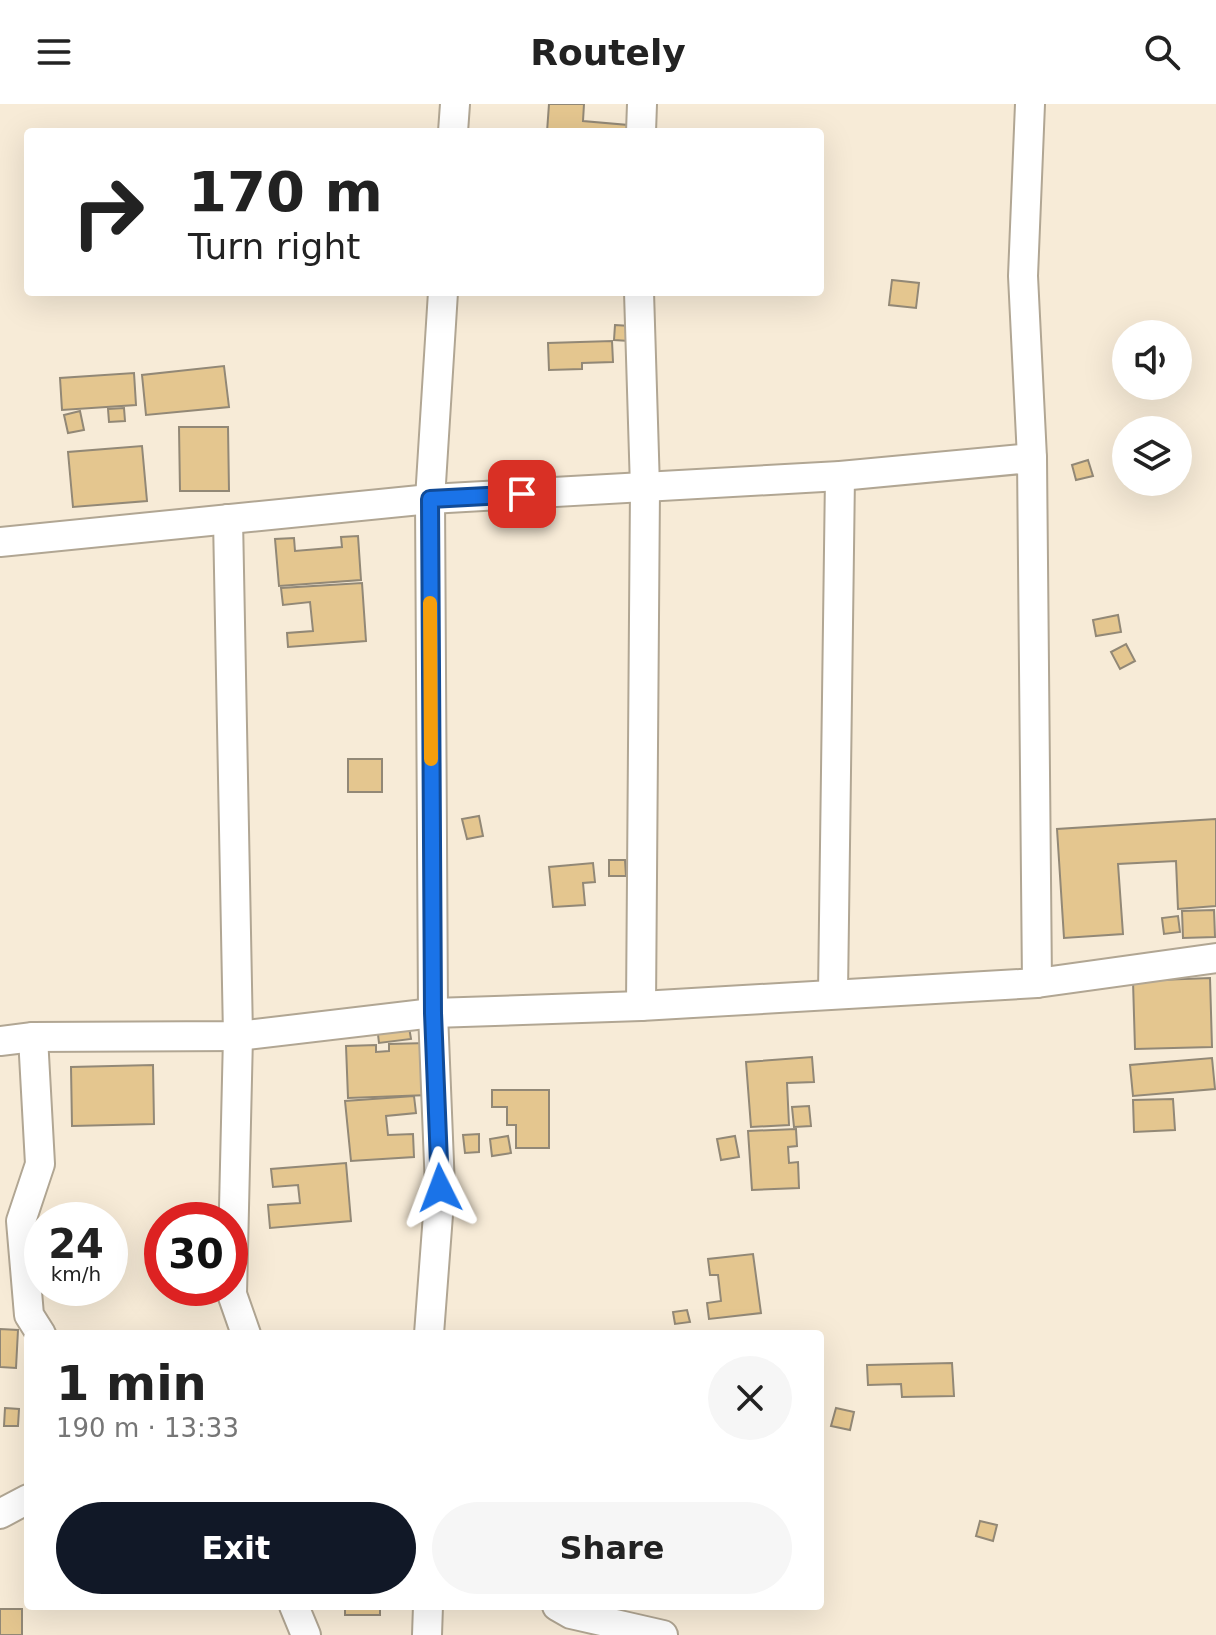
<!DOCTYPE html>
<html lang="en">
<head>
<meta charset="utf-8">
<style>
	:root { --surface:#fff; --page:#f6f6f6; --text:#222; --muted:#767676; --accent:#111827 }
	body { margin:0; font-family:"DejaVu Sans",sans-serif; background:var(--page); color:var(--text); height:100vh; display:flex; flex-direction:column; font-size:30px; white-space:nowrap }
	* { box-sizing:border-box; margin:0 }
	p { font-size:26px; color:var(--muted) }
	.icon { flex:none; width:44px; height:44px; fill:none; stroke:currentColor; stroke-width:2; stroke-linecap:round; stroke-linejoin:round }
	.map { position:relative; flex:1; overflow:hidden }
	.side { position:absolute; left:24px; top:1226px; width:800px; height:280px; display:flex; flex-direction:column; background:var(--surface); border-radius:8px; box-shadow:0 8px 32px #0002 }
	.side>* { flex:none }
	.hud { position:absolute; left:24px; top:24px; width:800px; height:168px; border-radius:8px; box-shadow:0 8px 32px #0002; background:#fff; color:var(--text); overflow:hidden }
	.tools { position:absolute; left:1112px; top:216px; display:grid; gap:16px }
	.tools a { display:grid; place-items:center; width:80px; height:80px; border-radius:50%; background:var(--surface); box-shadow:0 8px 32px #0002; font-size:40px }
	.speed { position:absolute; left:24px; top:1098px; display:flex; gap:16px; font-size:40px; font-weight:700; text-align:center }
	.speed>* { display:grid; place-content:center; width:104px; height:104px; border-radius:50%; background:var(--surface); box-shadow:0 8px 32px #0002; line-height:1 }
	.speed small { font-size:20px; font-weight:400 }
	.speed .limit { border:12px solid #d22; background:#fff; color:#111 }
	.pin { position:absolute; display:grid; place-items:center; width:68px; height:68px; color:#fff; margin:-34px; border-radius:16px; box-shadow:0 4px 12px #0006 }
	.me { position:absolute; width:88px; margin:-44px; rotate:357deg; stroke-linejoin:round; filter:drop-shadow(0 0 6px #0008) }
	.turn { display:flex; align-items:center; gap:28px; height:168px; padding:0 32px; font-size:36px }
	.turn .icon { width:104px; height:104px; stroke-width:2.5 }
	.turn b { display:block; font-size:56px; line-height:68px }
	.round { display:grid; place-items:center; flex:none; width:84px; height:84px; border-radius:42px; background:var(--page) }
	.overview { display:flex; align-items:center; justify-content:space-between; height:136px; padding:0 32px }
	h1 { font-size:48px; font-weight:700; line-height:60px }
	.primary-button { display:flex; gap:16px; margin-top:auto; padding:16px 32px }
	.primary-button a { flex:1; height:92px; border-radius:48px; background:var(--accent); color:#fff; font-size:32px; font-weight:700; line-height:92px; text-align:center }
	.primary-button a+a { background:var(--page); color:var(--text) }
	header { display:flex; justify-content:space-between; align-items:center; height:104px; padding:0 32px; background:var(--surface); font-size:36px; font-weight:700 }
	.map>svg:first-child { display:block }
</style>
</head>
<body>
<header><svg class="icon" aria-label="menu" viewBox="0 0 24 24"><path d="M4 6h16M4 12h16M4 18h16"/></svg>Routely<svg class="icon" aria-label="search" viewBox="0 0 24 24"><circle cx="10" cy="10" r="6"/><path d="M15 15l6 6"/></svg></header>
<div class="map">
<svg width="1216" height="1531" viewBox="0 0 1216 1531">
	<rect width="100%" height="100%" fill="#f7ebd7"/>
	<g fill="#e4c68f" stroke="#928876" stroke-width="2">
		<polygon points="549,0 584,0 583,17 628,21 627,28 547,28"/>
		<polygon points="892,176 919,179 916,204 889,201"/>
		<polygon points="615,221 630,222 629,237 614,236"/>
		<polygon points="612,237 613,258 582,259 582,265 549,266 548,239"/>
		<polygon points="224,262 229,303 146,311 142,271"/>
		<polygon points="134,269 136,301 62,306 60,274"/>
		<polygon points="124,304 125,317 109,318 108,305"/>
		<polygon points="80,307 84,326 68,329 64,311"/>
		<polygon points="179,323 228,323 229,387 180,387"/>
		<polygon points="142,342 147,397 73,403 68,348"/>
		<polygon points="1088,356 1093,372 1076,376 1072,361"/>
		<polygon points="358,432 361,476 279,482 275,435 294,434 295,447 342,443 341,433"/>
		<polygon points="362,479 366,537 288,543 287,529 313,527 310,498 283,501 281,484"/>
		<polygon points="1118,511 1121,528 1096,532 1093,516"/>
		<polygon points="1126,540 1135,557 1120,565 1111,548"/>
		<rect x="348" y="655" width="34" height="33"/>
		<polygon points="479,712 483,732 467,735 462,715"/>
		<polygon points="1216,715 1216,802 1178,805 1176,757 1118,760 1123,830 1064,834 1057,725"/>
		<polygon points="609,756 625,756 626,772 609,772"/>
		<polygon points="593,759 595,778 583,779 585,801 553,803 549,763"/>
		<polygon points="1214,806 1215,833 1183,834 1182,807"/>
		<polygon points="1178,812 1180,828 1164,830 1162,814"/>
		<polygon points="1210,874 1212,943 1135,945 1133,877"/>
		<polygon points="408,917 411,935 379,939 377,922"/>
		<polygon points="427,939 429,991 348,994 346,942 376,941 376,948 389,947 389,940"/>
		<polygon points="812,953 814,978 787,979 789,1021 751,1023 746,958"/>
		<polygon points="1212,954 1215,985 1133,992 1130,961"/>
		<polygon points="153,961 154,1020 72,1022 71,963"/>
		<polygon points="492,986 549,986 549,1044 516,1044 516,1021 507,1021 507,1003 492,1003"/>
		<polygon points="414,992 416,1009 386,1012 388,1031 413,1030 414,1053 351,1057 345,997"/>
		<polygon points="1173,995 1175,1026 1134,1028 1133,996"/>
		<polygon points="809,1002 811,1022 794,1023 792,1003"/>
		<polygon points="796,1025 797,1042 788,1043 789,1059 798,1058 799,1084 752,1086 748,1027"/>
		<polygon points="479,1030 479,1048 465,1049 463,1031"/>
		<polygon points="508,1032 511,1049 492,1052 490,1035"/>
		<polygon points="735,1032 739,1053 721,1056 717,1035"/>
		<polygon points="346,1059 351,1117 270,1124 268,1101 300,1099 298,1081 273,1083 271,1065"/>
		<polygon points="753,1150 761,1209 709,1215 707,1199 721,1197 718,1171 710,1171 708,1155"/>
		<polygon points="687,1206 690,1218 675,1220 673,1208"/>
		<polygon points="0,1225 18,1226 16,1264 0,1263"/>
		<polygon points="952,1259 954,1292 902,1293 901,1280 868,1281 867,1261"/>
		<polygon points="5,1304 19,1305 18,1322 4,1322"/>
		<polygon points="836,1304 854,1308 850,1326 831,1322"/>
		<polygon points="980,1417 997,1421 993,1437 976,1432"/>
		<rect x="345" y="1502" width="35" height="9"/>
		<rect x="0" y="1505" width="22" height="26"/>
	</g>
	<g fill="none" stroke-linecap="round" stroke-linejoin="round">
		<g stroke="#b1a693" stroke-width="32">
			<g id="street">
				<polyline points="1030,0 1023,172 1032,354"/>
				<polyline points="453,28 455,0"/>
				<polyline points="641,28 642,0"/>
				<polyline points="639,188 645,384 641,902"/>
				<polyline points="228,415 238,932 232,1190 246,1230"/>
				<polyline points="0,438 430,395 840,372 1032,354 1037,879"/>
				<polyline points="833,889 840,372"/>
				<polyline points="33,933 40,1060 21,1117 29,1211 41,1230"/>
				<polyline points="0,937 33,933 238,932 433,909 641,902 1037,879 1216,854"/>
				<polyline points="429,1230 440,1084 433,909 430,395 443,188"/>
				<polyline points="0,1410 28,1395"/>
				<polyline points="294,1502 306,1531"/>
				<polyline points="557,1502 571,1510 663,1531"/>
				<polyline points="427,1531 428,1502"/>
			</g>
		</g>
		<use href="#street" stroke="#fff" stroke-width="28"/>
	</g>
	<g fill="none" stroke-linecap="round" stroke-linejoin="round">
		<g stroke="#114b97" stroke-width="20">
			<polyline id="route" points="440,1084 433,909 430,395 522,390"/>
		</g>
		<use href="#route" stroke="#1a73e8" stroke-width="14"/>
		<polyline stroke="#f59e0b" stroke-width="14" points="430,499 431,655"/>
	</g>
</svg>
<div class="tools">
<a><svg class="icon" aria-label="sound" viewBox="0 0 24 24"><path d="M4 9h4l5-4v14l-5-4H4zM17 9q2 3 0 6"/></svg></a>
<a><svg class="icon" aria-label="layers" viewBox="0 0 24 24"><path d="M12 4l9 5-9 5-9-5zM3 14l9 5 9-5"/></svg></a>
</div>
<div class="speed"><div>24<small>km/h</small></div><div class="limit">30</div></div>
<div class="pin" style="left:522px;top:390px;background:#d93025"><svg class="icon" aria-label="arrive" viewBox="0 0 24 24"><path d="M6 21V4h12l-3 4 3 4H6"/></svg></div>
<svg class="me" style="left:440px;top:1084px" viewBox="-20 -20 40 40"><path d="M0-17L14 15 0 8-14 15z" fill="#1a73e8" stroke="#fff" stroke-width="4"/></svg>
<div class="hud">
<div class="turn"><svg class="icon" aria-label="right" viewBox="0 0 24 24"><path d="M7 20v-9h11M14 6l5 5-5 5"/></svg><div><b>170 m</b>Turn right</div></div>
</div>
<section class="side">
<div class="overview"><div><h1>1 min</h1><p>190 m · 13:33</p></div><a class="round"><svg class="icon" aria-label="close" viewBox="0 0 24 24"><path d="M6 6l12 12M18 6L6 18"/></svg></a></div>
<div class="primary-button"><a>Exit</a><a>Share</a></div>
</section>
</div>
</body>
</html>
